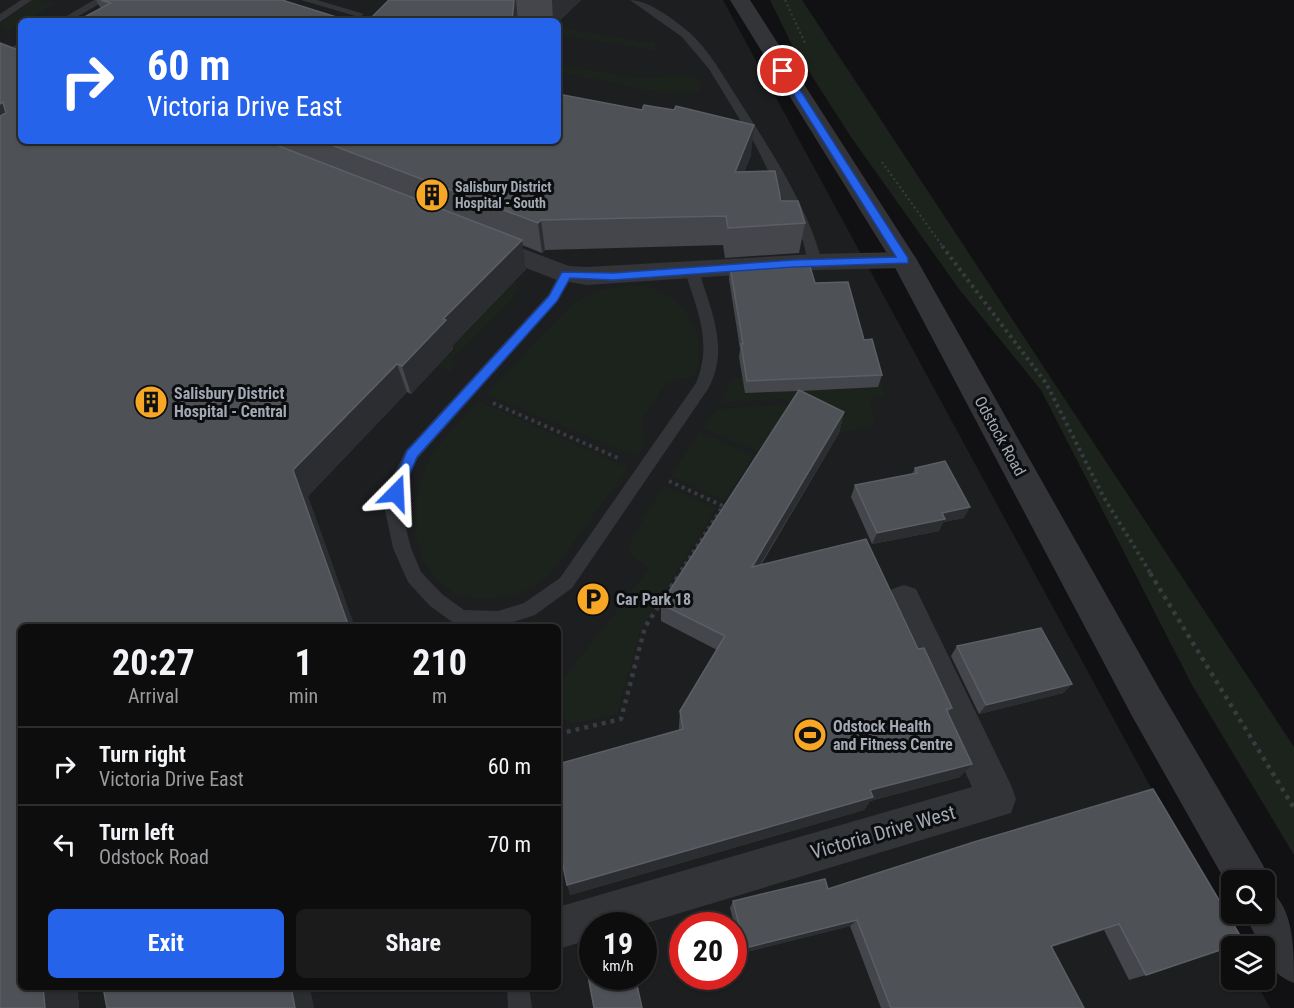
<!DOCTYPE html>
<html lang="en">
<head>
<meta charset="utf-8">
<style>
	:root { --surface:#0d0d0e; --page:#1b1b1c; --text:#f1f3f6; --muted:#9a9c9e; --line:#2d2d2e; --accent:#2563eb }
	body { margin:0; font-family:"Roboto Condensed",sans-serif; background:var(--page); color:var(--text); height:100vh; display:flex; flex-direction:column; font-size:22px; white-space:nowrap }
	* { box-sizing:border-box; margin:0 }
	p { font-size:20px; color:var(--muted) }
	.icon { flex:none; width:33px; height:33px; fill:none; stroke:currentColor; stroke-width:2; stroke-linecap:round; stroke-linejoin:round }
	.map { position:relative; flex:1; overflow:hidden }
	.details { position:absolute; left:18px; top:624px; width:543px; height:366px; display:flex; flex-direction:column; background:var(--surface); border-radius:9px; box-shadow:0 2px 4px #0004,0 0 0 2px var(--line) }
	.details>* { flex:none }
	.top-card { position:absolute; left:18px; top:18px; width:543px; height:126px; border-radius:9px; box-shadow:0 2px 4px #0004,0 0 0 2px var(--line); background:#2563eb; color:#fff; overflow:hidden }
	.controls { position:absolute; left:1221px; top:870px; display:grid; gap:12px }
	.controls a { display:grid; place-items:center; width:54px; height:54px; border-radius:9px; background:var(--surface); box-shadow:0 2px 4px #0004,0 0 0 2px var(--line); font-size:30px }
	.speed { position:absolute; left:579px; top:912px; display:flex; gap:12px; font-size:30px; font-weight:700; text-align:center }
	.speed>* { display:grid; place-content:center; width:78px; height:78px; border-radius:50%; background:var(--surface); box-shadow:0 2px 4px #0004,0 0 0 2px var(--line); line-height:1 }
	.speed small { font-size:15px; font-weight:400 }
	.speed .limit { border:9px solid #d22; background:#fff; color:#111 }
	.pin { position:absolute; display:grid; place-items:center; width:51px; height:51px; color:#fff; margin:-26px; border:3px solid #fff; border-radius:50%; box-shadow:0 2px 6px #0007 }
	.me { position:absolute; width:66px; margin:-33px; rotate:21deg; stroke-linejoin:round; filter:drop-shadow(0 0 4px #0008) }
	.turn { display:flex; align-items:center; gap:21px; height:126px; padding:0 30px; font-size:27px }
	.turn .icon { width:78px; height:78px; stroke-width:2.5 }
	.turn b { display:block; font-size:42px; line-height:51px }
	.eta { display:flex; justify-content:space-evenly; align-items:center; height:102px; text-align:center }
	.eta b { font-size:36px; font-weight:700; line-height:42px }
	.cta { display:flex; gap:12px; margin-top:auto; padding:12px 30px }
	.cta a { flex:1; height:69px; border-radius:9px; background:var(--accent); color:#fff; font-size:24px; font-weight:700; line-height:69px; text-align:center }
	.cta a+a { background:var(--page); color:var(--text) }
	ul { padding:0; list-style:none }
	li { display:flex; align-items:center; gap:18px; height:78px; padding:0 30px; border-top:2px solid var(--line) }
	li div { flex:1 }
	li b { display:block; font-size:22px }
	li em { font-style:normal }
	.map>svg:first-child { display:block }
</style>
</head>
<body>
<div class="map">
<svg width="1294" height="1008" viewBox="0 0 1294 1008">
	<rect width="100%" height="100%" fill="#111113"/>
	<path fill="#1d1e20" fill-rule="evenodd" d="M0 0H723L1237 946H1232V980H1255L1270 1008H0ZM21 21H558V141H21ZM21 627H558V987H21ZM592 926H644V976H592ZM682 926H734V976H682Z"/>
	<g fill="#1c231c">
		<polygon points="33,0 59,2 9,30 1,28 3,22"/>
		<polygon points="770,0 802,0 1294,747 1294,855 1192,685 1041,390 959,289 851,137 792,45"/>
		<polygon points="558,27 646,42 655,41 656,51 558,35"/>
		<path d="M558 64 638 78 694 75 699 79 701 90C670 103 594 75 558 73Z"/>
		<polygon points="508,269 519,291 451,360 457,365 450,372 438,366 453,349 450,348 509,287"/>
		<path d="M624 286C633 285 643 285 652 288 687 298 711 342 694 376L667 382 641 422 646 444 637 457 486 394 574 302 596 292Z"/>
		<polygon points="873,351 886,397 870,397 875,426 839,433 838,423 783,399 721,402 733,378 743,378 746,393"/>
		<path d="M479 401 628 468 549 576C461 639 386 564 425 469 436 443 460 422 479 401Z"/>
		<polygon points="776,405 784,405 835,425 760,452 702,428 717,409"/>
		<polygon points="700,432 753,456 724,500 671,476"/>
		<polygon points="664,485 716,508 640,630 617,714 572,724 558,715 558,686 650,568 632,556 629,544"/>
	</g>
	<g fill="none" stroke-linecap="round" stroke-linejoin="round">
		<g stroke="#383b3f" stroke-width="2" stroke-dasharray="2 3" stroke-linecap="butt">
			<polyline points="785,0 806,45"/>
			<polyline points="882,162 943,247"/>
		</g>
		<g stroke="#383b3f" stroke-width="4" stroke-dasharray="3 4" stroke-linecap="butt">
			<polyline points="942,246 1046,383 1103,496 1151,574"/>
			<polyline points="493,403 618,458"/>
			<polyline points="669,481 723,506 679,574"/>
		</g>
		<g stroke="#383b3f" stroke-width="4.5" stroke-dasharray="4 5" stroke-linecap="butt">
			<polyline points="1150,573 1294,808"/>
			<polyline points="558,734 621,719 645,627 680,573"/>
		</g>
		<g fill="#323438" fill-rule="evenodd">
			<polygon points="21,0 32,0 0,22 0,14"/>
			<polygon points="94,0 106,0 70,21 58,21"/>
			<polygon points="301,0 317,0 364,14 359,17"/>
			<path d="M630 0C649 0 674 20 689 32 709 50 724 77 738 99 768 146 809 208 822 262L820 265 815 266 808 262 803 241 756 146 709 69 682 37Z"/>
			<polygon points="21,42 21,49 6,56 1,53"/>
			<path d="M692 267 699 271C711 311 730 349 708 389L572 588 535 615 498 627 455 624 430 606 408 582 393 548 384 505 391 480 406 450 548 295 561 271H571L573 274 558 301 418 458 407 480 400 505 411 548 421 572 442 594 464 610 498 611 524 603 560 578 696 383C713 342 697 311 685 271Z"/>
			<polygon points="507,987 529,987 532,1008 508,1008"/>
		</g>
		<g fill="#323438" fill-rule="evenodd">
			<polygon points="484,234 569,266 587,267 815,254 904,252 913,254 917,260 913,266 904,268 815,270 587,285 557,280 475,248 472,242 475,236"/>
			<polygon points="904,585 916,589 1011,785 1016,799 1011,813 637,926 592,926 592,939 558,949 558,907 972,787 887,600 892,589"/>
		</g>
		<path fill="#323438" fill-rule="evenodd" d="M730 0H750L917 260 1160 690 1263 865 1269 880 1266 888C1294 904 1294 949 1294 983 1279 977 1264 965 1264 946H1261L1244 914H1264V880H1232V893L1132 716 891 260Z"/>
	</g>
	<g fill="#44464b">
		<polygon points="96,0 282,0 101,9"/>
		<polygon points="389,0 581,0 558,22 558,21 368,21"/>
		<polygon points="21,141 558,141 751,155 744,172 781,201 805,223 799,253 725,258 723,245 545,250 542,253 522,245 526,269 452,346 453,349 411,394 407,392 308,496 21,627 21,987 77,987 79,1008 0,1008"/>
		<polygon points="730,266 815,283 864,340 882,375 878,387 801,391 844,412 839,433 761,565 918,649 952,708 948,713 960,777 870,801 864,810 570,895 679,730 679,726 680,711 717,650 661,621 661,604 799,391 745,393 739,357 740,349 729,279"/>
		<polygon points="915,468 964,518 943,522 939,531 872,544 851,497 855,485 912,474"/>
		<polygon points="957,646 1072,684 1063,693 979,714 951,656"/>
		<polygon points="1153,789 1146,975 1129,980 1104,930 1052,947 1084,1008 881,1008 850,926 742,953 730,908 733,901 828,889"/>
	</g>
	<g fill="#2b2d30">
		<polygon points="514,0 516,0 518,21 512,21"/>
		<polygon points="552,0 581,0 558,22 558,21 553,21"/>
		<polygon points="3,102 21,131 0,143 0,104"/>
		<polygon points="754,125 751,155 732,202 735,172"/>
		<polygon points="541,220 545,250 542,253 538,223"/>
		<polygon points="522,240 526,269 452,346 453,349 411,394 402,366 443,319"/>
		<polygon points="397,364 407,392 308,496 355,627 349,627 293,470"/>
		<polygon points="844,412 839,433 748,585 752,567"/>
		<polygon points="970,507 964,518 943,522 939,531 872,544 877,533 942,513"/>
		<polygon points="1072,684 1063,693 979,714 986,705"/>
		<polygon points="972,764 960,777 870,801 864,810 570,895 567,885 870,790"/>
		<polygon points="857,920 850,926 742,953 745,948"/>
		<polygon points="1119,924 1104,930 1038,951 1051,946"/>
		<polygon points="43,987 77,987 79,1008 45,1008"/>
		<polygon points="291,987 310,987 314,1008 295,1008"/>
	</g>
	<g fill="#4e5156" stroke="#5b5f65" stroke-width="1.5">
		<polygon points="101,0 282,0 349,21 77,21 111,3"/>
		<polygon points="389,0 514,0 512,21 368,21"/>
		<polygon points="0,43 21,51 21,141 266,141 522,240 443,319 446,320 402,366 397,364 293,470 349,627 21,627 21,987 43,987 45,1008 0,1008 0,116 6,113 3,102 0,104"/>
		<polygon points="558,94 642,110 644,105 674,110 676,106 754,125 735,172 775,171 781,201 798,201 805,223 728,228 726,216 541,220 538,223 321,141 558,141"/>
		<polygon points="808,260 815,283 848,282 864,340 872,339 882,375 747,381 741,344 743,344 730,266"/>
		<polygon points="799,390 844,412 752,567 866,539 918,649 924,648 952,708 946,709 972,764 870,790 873,797 567,885 558,841 558,764 683,729 680,711 725,636 661,604"/>
		<polygon points="945,461 970,507 942,513 945,519 877,533 855,485 917,473 915,468"/>
		<polygon points="1041,628 1072,684 986,705 957,646"/>
		<polygon points="1153,789 1244,942 1146,975 1119,924 1051,946 1084,1008 891,1008 857,920 745,948 733,901 825,879 828,889 974,842"/>
		<polygon points="592,964 592,976 635,976 642,1008 594,1008 586,965"/>
		<polygon points="103,987 291,987 295,1008 107,1008"/>
	</g>
	<polygon fill="#2563eb" stroke="#184099" stroke-width="1.5" points="783,69 788,71 908,258 908,263 793,267 613,280 570,278 557,301 417,457 400,497 391,497 389,493 407,451 549,296 562,272 613,273 793,260 896,257 779,71"/>
	<defs>
		<g id="building-disc" transform="scale(1.725)"><circle r="9.5" fill="#f8a724" stroke="#0c0d0e"/><path d="M-4-6H4V6H1V3H-1V6H-4ZM-2.5-4.3h1.7v1.8h-1.7ZM.8-4.3h1.7v1.8H.8ZM-2.5-1h1.7V.8h-1.7ZM.8-1h1.7V.8H.8Z" fill="#111"/></g>
		<g id="parking-disc" transform="scale(1.725)"><circle r="9.5" fill="#f8a724" stroke="#0c0d0e"/><path d="M-3.5-5.5H1a3.5 3.5 0 0 1 0 7H-1V5.5H-3.5ZM-1-3.4V-.6H.8a1.4 1.4 0 0 0 0-2.8Z" fill="#111"/></g>
		<g id="stadium-disc" transform="scale(1.725)"><circle r="9.5" fill="#f8a724" stroke="#0c0d0e"/><path d="M0-5a6.5 5 0 1 0 0 10a6.5 5 0 1 0 0-10ZM-3.5-1.8h7v3.6h-7Z" fill="#111"/></g>
	</defs>
	<g fill-rule="evenodd">
		<use href="#building-disc" x="432" y="195"/>
		<use href="#building-disc" x="151" y="402"/>
		<use href="#parking-disc" x="593" y="599"/>
		<use href="#stadium-disc" x="810" y="735"/>
	</g>
	<g text-anchor="middle" dominant-baseline="central" stroke-width="6" stroke-linejoin="round" paint-order="stroke">
		<g font-size="14" font-weight="bold" fill="#a2a9b4" stroke="#0c0d0e" text-anchor="start">
			<text x="455" y="187">Salisbury District<tspan x="455" dy="16">Hospital - South</tspan></text>
		</g>
		<g font-size="16" font-weight="bold" fill="#a2a9b4" stroke="#0c0d0e" text-anchor="start">
			<text x="174" y="393">Salisbury District<tspan x="174" dy="18">Hospital - Central</tspan></text>
			<text x="616" y="599">Car Park 18</text>
			<text x="833" y="726">Odstock Health<tspan x="833" dy="18">and Fitness Centre</tspan></text>
		</g>
		<g font-size="16" fill="#a2a9b4" stroke="#0c0d0e">
			<text transform="translate(1000 436) rotate(61)">Odstock Road</text>
		</g>
		<g font-size="20" fill="#a2a9b4" stroke="#0c0d0e">
			<text transform="translate(883 832) rotate(-16)">Victoria Drive West</text>
		</g>
	</g>
</svg>
<div class="controls">
<a><svg class="icon" aria-label="search" viewBox="0 0 24 24"><circle cx="10" cy="10" r="6"/><path d="M15 15l6 6"/></svg></a>
<a><svg class="icon" aria-label="layers" viewBox="0 0 24 24"><path d="M12 4l9 5-9 5-9-5zM3 14l9 5 9-5"/></svg></a>
</div>
<div class="speed"><div>19<small>km/h</small></div><div class="limit">20</div></div>
<div class="pin" style="left:783px;top:71px;background:#d93025"><svg class="icon" aria-label="arrive" viewBox="0 0 24 24"><path d="M6 21V4h12l-3 4 3 4H6"/></svg></div>
<svg class="me" style="left:396px;top:493px" viewBox="-20 -20 40 40"><path d="M0-17L14 15 0 8-14 15z" fill="#2563eb" stroke="#fff" stroke-width="4"/></svg>
<div class="top-card">
<div class="turn"><svg class="icon" aria-label="right" viewBox="0 0 24 24"><path d="M7 20v-9h11M14 6l5 5-5 5"/></svg><div><b>60 m</b>Victoria Drive East</div></div>
</div>
<section class="details">
<div class="eta">
<div><b>20:27</b><p>Arrival</p></div>
<div><b>1</b><p>min</p></div>
<div><b>210</b><p>m</p></div>
</div>
<ul>
<li><svg class="icon" aria-label="right" viewBox="0 0 24 24"><path d="M7 20v-9h11M14 6l5 5-5 5"/></svg><div><b>Turn right</b><p>Victoria Drive East</p></div><em>60 m</em></li>
<li><svg class="icon" aria-label="left" viewBox="0 0 24 24"><path d="M17 20v-9H6M10 6l-5 5 5 5"/></svg><div><b>Turn left</b><p>Odstock Road</p></div><em>70 m</em></li>
</ul>
<div class="cta"><a>Exit</a><a>Share</a></div>
</section>
</div>
</body>
</html>
